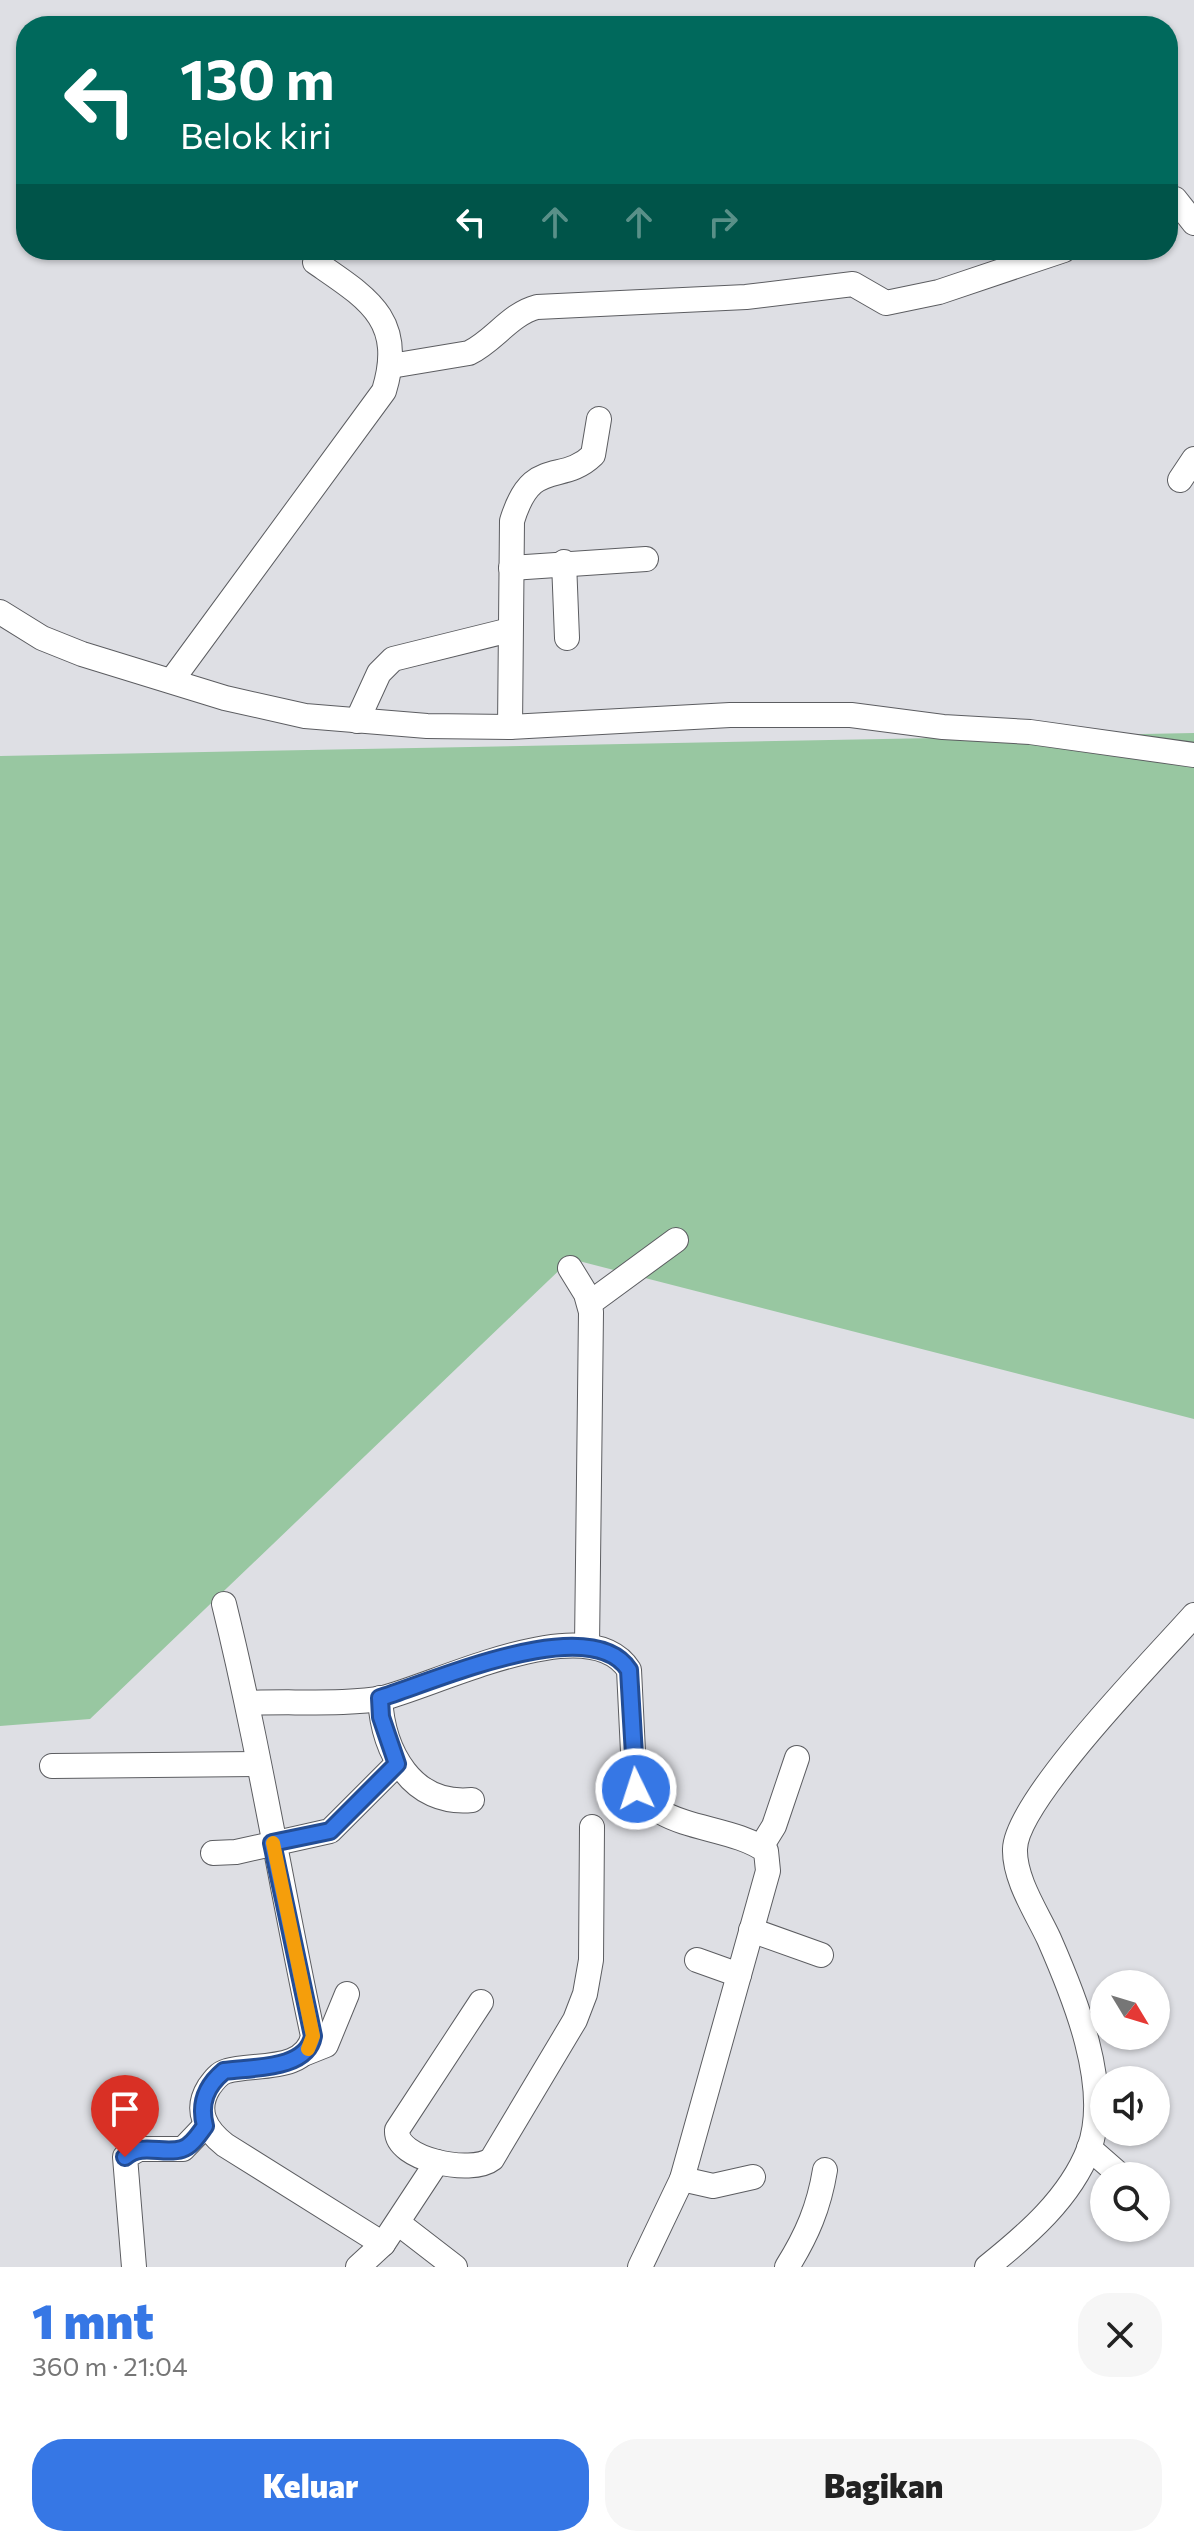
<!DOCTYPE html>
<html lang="id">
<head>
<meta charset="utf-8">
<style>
	:root { --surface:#fff; --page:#f6f6f6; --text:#222; --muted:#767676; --accent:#3677e5 }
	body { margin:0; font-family:Commissioner,sans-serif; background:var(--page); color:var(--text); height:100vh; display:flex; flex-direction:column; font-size:30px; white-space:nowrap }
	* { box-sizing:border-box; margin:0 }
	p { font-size:26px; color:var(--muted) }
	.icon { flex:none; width:44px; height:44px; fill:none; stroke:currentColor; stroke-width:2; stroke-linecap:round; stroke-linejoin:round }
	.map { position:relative; height:2267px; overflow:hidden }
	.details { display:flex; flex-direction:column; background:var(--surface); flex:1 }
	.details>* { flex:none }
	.guide { position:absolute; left:16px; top:16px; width:1162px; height:244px; border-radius:32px; box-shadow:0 2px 6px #0004; background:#00695c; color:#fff; overflow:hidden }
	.needle { width:52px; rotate:128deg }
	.tools { position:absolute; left:1090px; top:1970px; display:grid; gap:16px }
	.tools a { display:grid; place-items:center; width:80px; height:80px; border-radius:50%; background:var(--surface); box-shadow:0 2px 6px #0004; font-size:40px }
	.pin { position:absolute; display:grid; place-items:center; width:68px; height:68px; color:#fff; margin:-82px -34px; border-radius:50% 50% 50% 0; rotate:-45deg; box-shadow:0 0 8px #0007 }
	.pin .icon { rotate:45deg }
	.me { position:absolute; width:88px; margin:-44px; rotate:356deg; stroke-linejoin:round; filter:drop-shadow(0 0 6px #0008) }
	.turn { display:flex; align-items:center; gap:28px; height:168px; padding:0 32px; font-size:36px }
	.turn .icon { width:104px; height:104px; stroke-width:2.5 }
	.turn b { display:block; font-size:56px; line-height:68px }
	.lanes { display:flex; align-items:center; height:76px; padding:0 32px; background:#0003; justify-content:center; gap:40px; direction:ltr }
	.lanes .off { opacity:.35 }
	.round { display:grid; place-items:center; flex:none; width:84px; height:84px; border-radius:32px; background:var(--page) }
	.headline { display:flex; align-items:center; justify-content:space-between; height:136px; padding:0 32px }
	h1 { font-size:48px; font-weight:800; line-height:60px; color:var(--accent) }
	.primary-button { display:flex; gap:16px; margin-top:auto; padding:16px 32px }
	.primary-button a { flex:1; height:92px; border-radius:32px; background:var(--accent); color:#fff; font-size:32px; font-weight:800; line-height:92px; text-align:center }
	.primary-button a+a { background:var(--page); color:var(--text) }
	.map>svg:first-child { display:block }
</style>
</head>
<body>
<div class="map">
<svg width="1194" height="2267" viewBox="0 0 1194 2267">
	<rect width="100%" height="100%" fill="#dedfe4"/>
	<polygon fill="#98c7a1" points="1194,733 1194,1419 571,1259 90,1719 0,1726 0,756"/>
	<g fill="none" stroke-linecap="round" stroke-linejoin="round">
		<g stroke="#5c5d61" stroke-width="26">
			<g id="minor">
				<polyline points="1168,198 1175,199 1194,223"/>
				<path d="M391 366 469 353C494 341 510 314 537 307L746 297 853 284 886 303 939 292 1064 250"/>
				<polyline points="1180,480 1194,459"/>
				<polyline points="564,562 567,638"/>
				<polyline points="511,568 646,559"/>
				<polyline points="0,612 42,638 82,654 225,698 305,716 427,726 510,727 730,715 851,715 943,727 1030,732 1194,755"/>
				<path d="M172 680 384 391C406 319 367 298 315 262"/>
				<polyline points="357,721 379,673 393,659 510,630"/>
				<path d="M510 727 512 521C532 455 561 486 593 455L599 419"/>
				<polyline points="570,1268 586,1294 591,1312 587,1646"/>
				<polyline points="590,1303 676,1240"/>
				<path d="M224 1604C259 1746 282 1892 313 2036 306 2073 254 2063 227 2071 219 2073 214 2080 209 2087 194 2111 206 2130 225 2145L383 2244"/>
				<path d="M380 1698C383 1752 412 1806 472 1800"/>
				<path d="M249 1703C285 1701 350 1705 383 1698 439 1684 589 1607 629 1670L634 1772C641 1833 726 1821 766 1851L768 1871 682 2179 640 2267"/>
				<polyline points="52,1766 256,1764"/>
				<polyline points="761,1847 774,1826 797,1758"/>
				<polyline points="213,1853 236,1852 330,1831 397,1764"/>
				<polyline points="751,1930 821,1955"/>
				<polyline points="697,1960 739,1975"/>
				<path d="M481 2002 397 2130C395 2160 472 2175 492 2159L575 2020 585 1994 591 1960 592 1827"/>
				<polyline points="306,2053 326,2045 347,1994"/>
				<polyline points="1089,2148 1121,2176"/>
				<polyline points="682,2179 713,2186 753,2177"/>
				<polyline points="398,2223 455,2267"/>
				<polyline points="134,2267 125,2157 139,2149 183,2149 205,2126"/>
				<polyline points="358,2267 383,2244 437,2162"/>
				<path d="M787 2267C807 2235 819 2207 825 2170"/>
				<path d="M987 2267C1027 2235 1070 2198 1089 2149 1112 2087 1074 1996 1049 1939 1037 1913 1014 1879 1015 1849 1016 1800 1157 1657 1194 1615"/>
			</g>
		</g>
		<use href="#minor" stroke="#fff" stroke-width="24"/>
	</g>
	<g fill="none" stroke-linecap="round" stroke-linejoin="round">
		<g stroke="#234d95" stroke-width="20">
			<path id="route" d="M125 2157C142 2142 163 2155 182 2149 192 2146 199 2134 205 2126 199 2103 206 2086 224 2071 252 2067 307 2070 313 2036L272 1843 330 1831 397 1764 381 1717 380 1698C435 1681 591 1611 629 1670L636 1789"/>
		</g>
		<use href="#route" stroke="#3677e5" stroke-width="14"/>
		<polyline stroke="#f59e0b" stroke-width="14" points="273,1843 313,2036 308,2049"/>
	</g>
</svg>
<div class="tools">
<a><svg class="needle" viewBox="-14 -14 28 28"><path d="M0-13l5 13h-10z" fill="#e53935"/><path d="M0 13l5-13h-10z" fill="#767676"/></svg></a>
<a><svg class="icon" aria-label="sound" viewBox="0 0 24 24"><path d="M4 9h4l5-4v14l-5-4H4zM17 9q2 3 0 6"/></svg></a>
<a><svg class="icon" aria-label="search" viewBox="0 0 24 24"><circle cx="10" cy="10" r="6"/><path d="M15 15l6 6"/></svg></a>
</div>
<div class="pin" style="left:125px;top:2157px;background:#d93025"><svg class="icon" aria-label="arrive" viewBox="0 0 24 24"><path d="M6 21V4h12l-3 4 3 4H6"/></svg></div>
<svg class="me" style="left:636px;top:1789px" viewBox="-20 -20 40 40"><circle r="17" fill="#3677e5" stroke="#fff" stroke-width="3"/><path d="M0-11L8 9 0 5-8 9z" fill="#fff"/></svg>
<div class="guide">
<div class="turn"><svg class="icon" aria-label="left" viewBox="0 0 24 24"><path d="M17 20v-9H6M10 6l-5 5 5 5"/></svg><div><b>130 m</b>Belok kiri</div></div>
<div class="lanes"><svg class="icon" aria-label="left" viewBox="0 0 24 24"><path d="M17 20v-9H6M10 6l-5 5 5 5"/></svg><svg class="icon off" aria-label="ahead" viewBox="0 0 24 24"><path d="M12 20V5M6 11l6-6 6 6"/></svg><svg class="icon off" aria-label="ahead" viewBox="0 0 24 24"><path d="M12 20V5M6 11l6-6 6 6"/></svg><svg class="icon off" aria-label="right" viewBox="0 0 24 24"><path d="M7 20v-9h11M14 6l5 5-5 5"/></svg></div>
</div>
</div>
<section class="details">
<div class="headline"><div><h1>1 mnt</h1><p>360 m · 21:04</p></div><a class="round"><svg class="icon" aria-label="close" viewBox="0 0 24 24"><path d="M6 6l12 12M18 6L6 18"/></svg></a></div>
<div class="primary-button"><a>Keluar</a><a>Bagikan</a></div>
</section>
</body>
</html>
